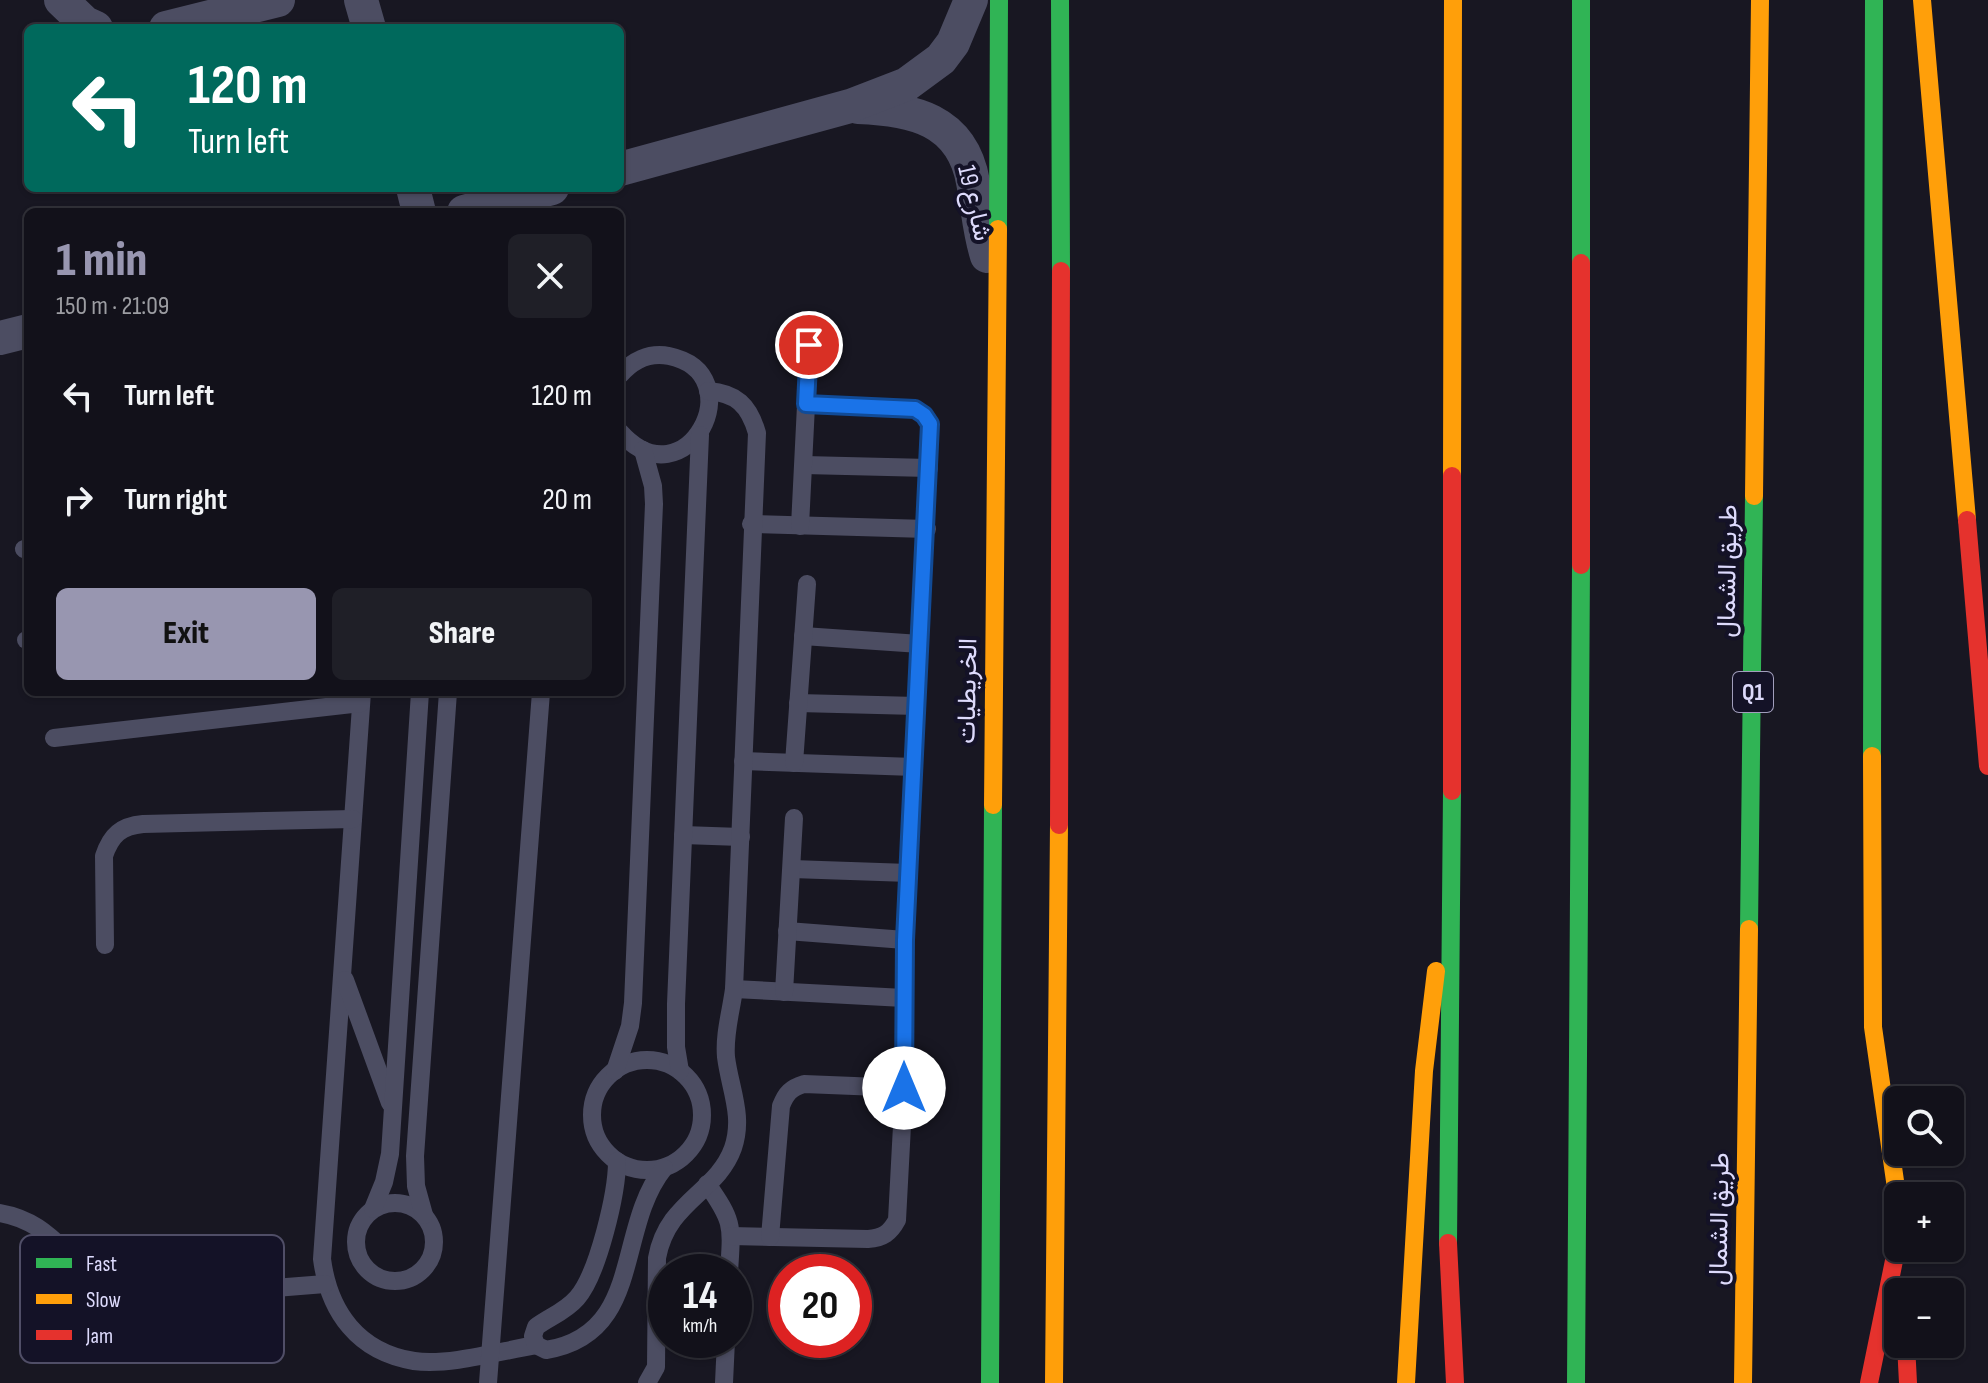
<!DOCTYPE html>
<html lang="en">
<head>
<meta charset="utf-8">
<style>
	:root { --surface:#12111a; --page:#1f1f27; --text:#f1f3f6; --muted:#9c9da2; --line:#313139; --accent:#9896b0 }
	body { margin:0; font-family:"Sofia Sans Condensed",Vazirmatn,sans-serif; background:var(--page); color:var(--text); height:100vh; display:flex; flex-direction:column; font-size:30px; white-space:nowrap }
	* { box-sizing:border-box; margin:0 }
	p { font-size:26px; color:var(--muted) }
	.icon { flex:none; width:44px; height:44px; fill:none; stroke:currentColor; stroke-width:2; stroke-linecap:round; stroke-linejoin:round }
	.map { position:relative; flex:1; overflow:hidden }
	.side { position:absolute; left:24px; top:208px; width:600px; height:488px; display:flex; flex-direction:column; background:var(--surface); border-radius:12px; box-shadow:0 2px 6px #0004,0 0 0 2px var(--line) }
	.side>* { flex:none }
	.banner { position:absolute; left:24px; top:24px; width:600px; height:168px; border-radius:12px; box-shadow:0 2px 6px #0004,0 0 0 2px var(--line); background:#00695c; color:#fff; overflow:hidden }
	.controls { position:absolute; left:1884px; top:1086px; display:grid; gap:16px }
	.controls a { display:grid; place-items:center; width:80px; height:80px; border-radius:12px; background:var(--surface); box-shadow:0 2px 6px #0004,0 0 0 2px var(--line); font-size:40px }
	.speed { position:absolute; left:648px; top:1254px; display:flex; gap:16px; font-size:40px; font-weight:700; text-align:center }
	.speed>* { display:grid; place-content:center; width:104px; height:104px; border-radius:50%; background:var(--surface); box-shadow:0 2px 6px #0004,0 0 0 2px var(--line); line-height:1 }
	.speed small { font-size:20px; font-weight:400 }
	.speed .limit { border:12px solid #d22; background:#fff; color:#111 }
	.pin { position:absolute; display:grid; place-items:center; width:68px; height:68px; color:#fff; margin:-34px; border:4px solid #fff; border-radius:50%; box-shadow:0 2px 8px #0007 }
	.me { position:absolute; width:88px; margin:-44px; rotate:0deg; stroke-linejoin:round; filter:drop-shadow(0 0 6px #0008) }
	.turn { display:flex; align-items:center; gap:28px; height:168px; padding:0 32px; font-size:36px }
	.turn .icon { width:104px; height:104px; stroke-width:2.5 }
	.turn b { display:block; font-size:56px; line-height:68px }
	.round { display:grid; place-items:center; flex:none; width:84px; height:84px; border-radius:12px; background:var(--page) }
	.head { display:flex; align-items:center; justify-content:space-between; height:136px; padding:0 32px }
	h1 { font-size:48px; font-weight:800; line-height:60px; color:var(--accent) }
	.primary-button { display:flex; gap:16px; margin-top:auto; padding:16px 32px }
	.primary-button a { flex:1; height:92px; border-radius:12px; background:var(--accent); color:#111; font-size:32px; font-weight:800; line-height:92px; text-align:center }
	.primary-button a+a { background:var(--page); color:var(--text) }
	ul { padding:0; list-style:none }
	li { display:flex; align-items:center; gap:24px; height:104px; padding:0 32px }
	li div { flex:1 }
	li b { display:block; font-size:30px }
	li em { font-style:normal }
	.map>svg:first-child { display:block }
</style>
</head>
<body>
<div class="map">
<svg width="1988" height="1383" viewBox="0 0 1988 1383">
	<rect width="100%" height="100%" fill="#181722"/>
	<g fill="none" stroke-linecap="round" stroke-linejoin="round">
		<g stroke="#4c4d62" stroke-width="18">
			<path d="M620 375C632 361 649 352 669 356 755 374 686 506 620 432"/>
			<polyline points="804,465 929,468"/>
			<polyline points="751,524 927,529"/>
			<polyline points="800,526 809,345"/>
			<polyline points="24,549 28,548"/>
			<polyline points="803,636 920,644"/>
			<polyline points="26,640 28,640"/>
			<path d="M362 692 322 1259C329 1312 358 1352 414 1361 450 1366 500 1351 536 1345"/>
			<polyline points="798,703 917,706"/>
			<polyline points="54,738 361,703"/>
			<polyline points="743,761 914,767"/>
			<polyline points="794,763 807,584"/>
			<polyline points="683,835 741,837"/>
			<polyline points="792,869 909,873"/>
			<polyline points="787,931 905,940"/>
			<path d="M105 945 104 856C111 835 121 826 143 824L353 819"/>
			<polyline points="345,980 390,1103"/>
			<polyline points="734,989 904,998"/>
			<polyline points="784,992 794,818"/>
			<circle cx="647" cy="1115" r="55"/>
			<polyline points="615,1071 630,1026 633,1003 654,504 653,486 643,450"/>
			<polyline points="680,1071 676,1047 676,1004 700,435"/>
			<path d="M617 1161C617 1193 598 1274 577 1298 565 1312 549 1317 536 1327L533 1336 536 1345 546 1350C644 1334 615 1229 664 1168"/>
			<path d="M707 1184C734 1222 732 1226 729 1272"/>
			<circle cx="395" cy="1242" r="39"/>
			<polyline points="373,1209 384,1182 390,1154 420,692"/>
			<path d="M0 1213C47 1221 61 1253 97 1277 116 1290 137 1296 161 1297L325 1284"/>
			<polyline points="424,1215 416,1186 415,1156 448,692"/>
			<path d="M731 1236 868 1239C883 1238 890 1233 897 1220L904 1088 905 940 930 424 924 415 915 409 806 404"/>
			<path d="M770 1237 781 1106C786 1093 791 1088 804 1084L904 1088"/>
			<polyline points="488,1383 541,692"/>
			<path d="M647 1383 656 1367 657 1258C667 1201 717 1193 733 1148 744 1116 730 1089 726 1057 724 1034 731 1012 734 989L757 433C749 405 736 393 708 391"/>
			<polyline points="724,1383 726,1340"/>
		</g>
		<g stroke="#4c4d62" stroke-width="34">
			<polyline points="61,0 85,23 96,28"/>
			<polyline points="361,0 369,28"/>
			<polyline points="166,28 278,0"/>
			<path d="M858 107C912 109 962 119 973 182 978 207 979 231 987 256"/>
			<polyline points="620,169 850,106 907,84 941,59 953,43 971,0"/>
			<polyline points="413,188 419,212"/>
			<polyline points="464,212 552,188"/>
			<polyline points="0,338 28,331"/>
		</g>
		<g stroke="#30b455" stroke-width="18">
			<polyline points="1060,0 1061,271"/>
			<polyline points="1581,0 1581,263"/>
			<polyline points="998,229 999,0"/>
			<polyline points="1872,756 1874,0"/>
			<polyline points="1749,929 1754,496"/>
			<polyline points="1448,1243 1452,791"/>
			<polyline points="990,1383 993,805"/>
			<polyline points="1576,1383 1581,565"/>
		</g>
		<g stroke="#ff9f0a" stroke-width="18">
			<polyline points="1922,0 1967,520"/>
			<polyline points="1452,476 1453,0"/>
			<polyline points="1754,496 1760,0"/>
			<polyline points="1872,756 1873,1027 1898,1202"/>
			<polyline points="993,805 998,229"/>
			<polyline points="1054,1383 1059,825"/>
			<polyline points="1406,1383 1424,1071 1436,971"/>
			<polyline points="1743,1383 1749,929"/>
		</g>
		<g stroke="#e5322d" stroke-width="18">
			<polyline points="1581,263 1581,565"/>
			<polyline points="1967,520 1988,766"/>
			<polyline points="1452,791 1452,476"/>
			<polyline points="1059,825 1061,271"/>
			<polyline points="1448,1243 1455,1383"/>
			<polyline points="1906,1344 1908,1383"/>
			<polyline points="1869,1383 1898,1241"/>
		</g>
	</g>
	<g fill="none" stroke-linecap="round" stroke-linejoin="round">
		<g stroke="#114b97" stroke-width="20">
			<polyline id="route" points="809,345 806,404 915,409 924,415 930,424 905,940 904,1088"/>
		</g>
		<use href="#route" stroke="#1a73e8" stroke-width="14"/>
	</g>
	<g text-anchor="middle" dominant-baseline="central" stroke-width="8" stroke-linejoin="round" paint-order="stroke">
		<rect fill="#141227" stroke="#a19ebc" stroke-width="2" x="1733" y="672" width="40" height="40" rx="6"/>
		<g font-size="24" font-weight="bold" fill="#dddafc">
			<text x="1753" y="692">Q1</text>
		</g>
		<g font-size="26" fill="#dddafc" stroke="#141227">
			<text transform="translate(974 203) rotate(77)">شارع 19</text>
			<text transform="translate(1728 571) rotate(-89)">طريق الشمال</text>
			<text transform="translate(968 691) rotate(-89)">الخريطيات</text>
			<text transform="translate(1720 1219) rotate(-89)">طريق الشمال</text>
		</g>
	</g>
	<rect x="20" y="1235" width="264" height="128" rx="12" fill="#141227" stroke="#504e67" stroke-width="2"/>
	<rect x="36" y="1258" width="36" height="10" fill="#30b455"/>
	<rect x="36" y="1294" width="36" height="10" fill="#ff9f0a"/>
	<rect x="36" y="1330" width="36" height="10" fill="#e5322d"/>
	<g font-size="22" fill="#dddafc">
		<text x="86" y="1271">Fast</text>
		<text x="86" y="1307">Slow</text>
		<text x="86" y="1343">Jam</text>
	</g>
</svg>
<div class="controls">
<a><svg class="icon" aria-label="search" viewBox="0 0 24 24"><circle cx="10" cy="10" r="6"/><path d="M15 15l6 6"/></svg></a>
<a>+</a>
<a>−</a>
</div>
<div class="speed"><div>14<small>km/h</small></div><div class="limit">20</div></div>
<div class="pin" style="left:809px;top:345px;background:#d93025"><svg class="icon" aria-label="arrive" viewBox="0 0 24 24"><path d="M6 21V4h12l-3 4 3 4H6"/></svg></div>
<svg class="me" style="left:904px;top:1088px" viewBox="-20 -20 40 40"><circle r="19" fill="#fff"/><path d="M0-13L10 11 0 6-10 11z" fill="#1a73e8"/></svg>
<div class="banner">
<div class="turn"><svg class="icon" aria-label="left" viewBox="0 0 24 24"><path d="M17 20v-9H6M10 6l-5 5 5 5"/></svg><div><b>120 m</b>Turn left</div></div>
</div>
<section class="side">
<div class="head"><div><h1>1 min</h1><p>150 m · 21:09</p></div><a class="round"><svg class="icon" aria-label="close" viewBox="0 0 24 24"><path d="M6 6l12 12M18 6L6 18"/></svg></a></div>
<ul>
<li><svg class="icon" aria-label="left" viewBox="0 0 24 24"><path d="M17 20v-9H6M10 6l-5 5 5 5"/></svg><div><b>Turn left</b></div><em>120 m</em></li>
<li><svg class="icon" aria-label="right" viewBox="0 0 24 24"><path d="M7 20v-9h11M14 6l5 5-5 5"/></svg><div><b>Turn right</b></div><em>20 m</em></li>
</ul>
<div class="primary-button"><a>Exit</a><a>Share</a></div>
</section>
</div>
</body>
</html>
